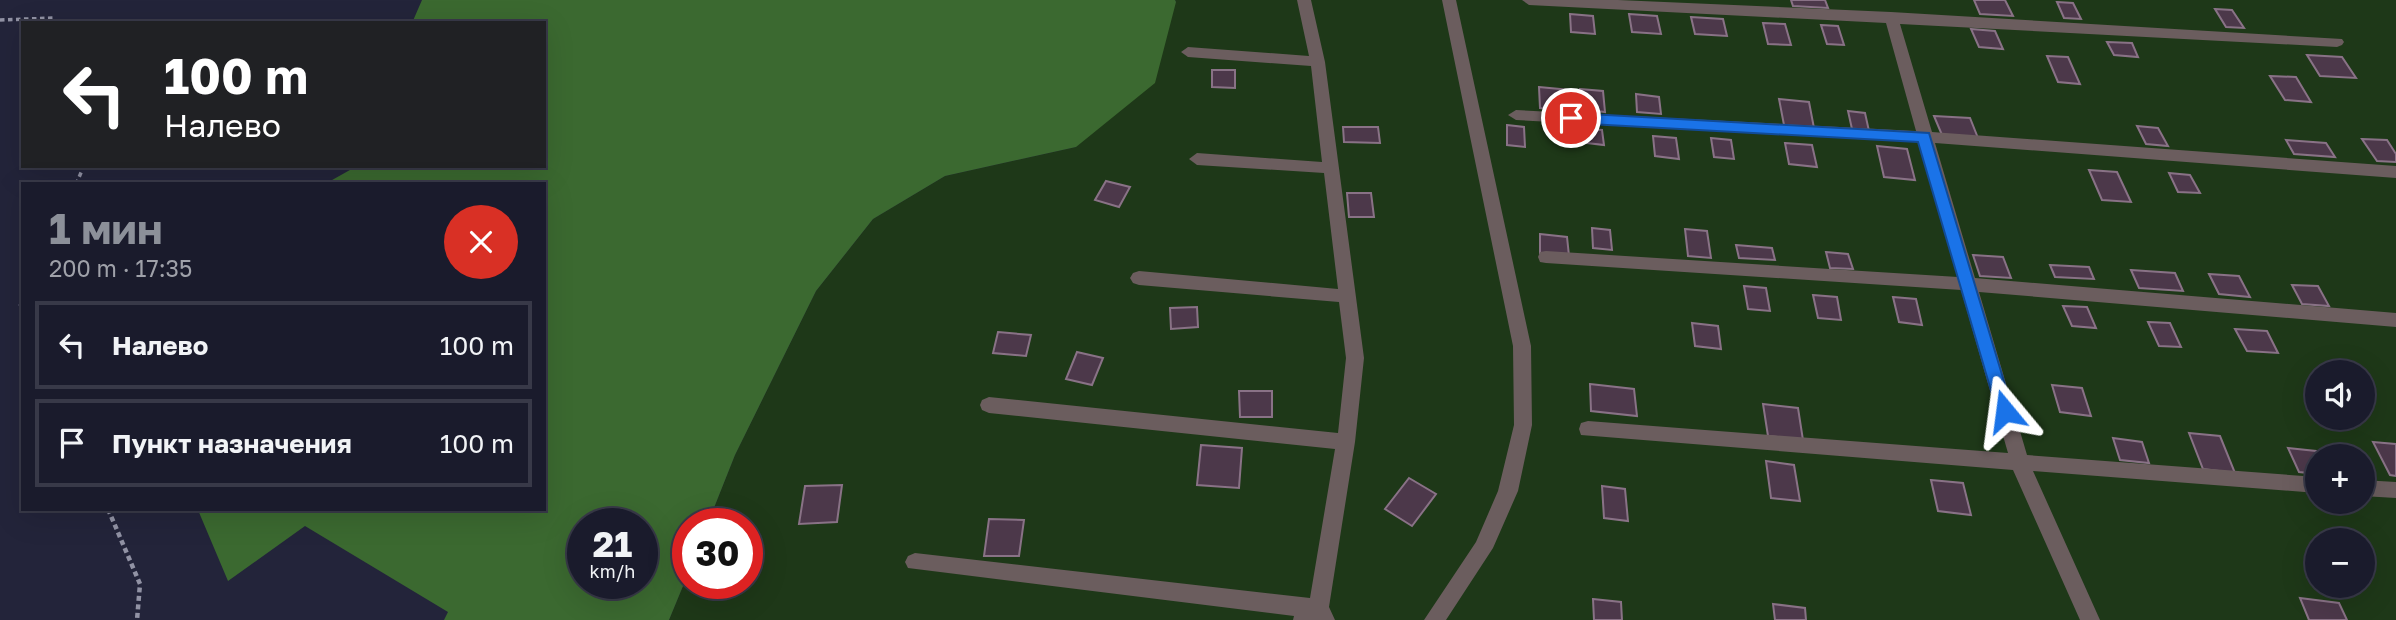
<!DOCTYPE html>
<html lang="ru">
<head>
<meta charset="utf-8">
<style>
	:root { --surface:#1a1b2c; --page:#272838; --text:#f1f3f6; --muted:#9fa1a9; --line:#383948; --accent:#8c9099 }
	body { margin:0; font-family:"Golos Text",sans-serif; background:var(--page); color:var(--text); height:100vh; display:flex; flex-direction:column; font-size:26px; white-space:nowrap }
	* { box-sizing:border-box; margin:0 }
	p { font-size:23px; color:var(--muted) }
	.icon { flex:none; width:38px; height:38px; fill:none; stroke:currentColor; stroke-width:2; stroke-linecap:round; stroke-linejoin:round }
	.map { position:relative; flex:1; overflow:hidden }
	.sheet { position:absolute; left:21px; top:182px; width:525px; height:329px; display:flex; flex-direction:column; background:var(--surface); border-radius:0px; box-shadow:0 7px 28px #0002,0 0 0 2px var(--line) }
	.sheet>* { flex:none }
	.hud { position:absolute; left:21px; top:21px; width:525px; height:147px; border-radius:0px; box-shadow:0 7px 28px #0002,0 0 0 2px var(--line); background:#202124; color:#fff; overflow:hidden }
	.tools { position:absolute; left:2305px; top:360px; display:grid; gap:14px }
	.tools a { display:grid; place-items:center; width:70px; height:70px; border-radius:50%; background:var(--surface); box-shadow:0 7px 28px #0002,0 0 0 2px var(--line); font-size:35px }
	.speed { position:absolute; left:567px; top:508px; display:flex; gap:14px; font-size:35px; font-weight:700; text-align:center }
	.speed>* { display:grid; place-content:center; width:91px; height:91px; border-radius:50%; background:var(--surface); box-shadow:0 7px 28px #0002,0 0 0 2px var(--line); line-height:1 }
	.speed small { font-size:18px; font-weight:400 }
	.speed .limit { border:10px solid #d22; background:#fff; color:#111 }
	.pin { position:absolute; display:grid; place-items:center; width:60px; height:60px; color:#fff; margin:-30px; border:4px solid #fff; border-radius:50%; box-shadow:0 2px 7px #0007 }
	.me { position:absolute; width:77px; margin:-38px; rotate:344deg; stroke-linejoin:round; filter:drop-shadow(0 0 5px #0008) }
	.turn { display:flex; align-items:center; gap:24px; height:147px; padding:0 28px; font-size:32px }
	.turn .icon { width:91px; height:91px; stroke-width:2.5 }
	.turn b { display:block; font-size:49px; line-height:60px }
	.round { display:grid; place-items:center; flex:none; width:74px; height:74px; border-radius:37px; background:var(--page) }
	.summary { display:flex; align-items:center; justify-content:space-between; height:119px; padding:0 28px }
	h1 { font-size:42px; font-weight:700; line-height:52px; color:var(--accent) }
	ul { padding:0; list-style:none }
	li { display:flex; align-items:center; gap:21px; height:88px; margin:0 14px 10px; padding:0 14px; border:4px solid var(--line); border-radius:0px }
	li div { flex:1 }
	li b { display:block; font-size:26px }
	li em { font-style:normal }
	.map>svg:first-child { display:block }
</style>
</head>
<body>
<div class="map">
<svg width="2396" height="620" viewBox="0 0 2396 620">
	<rect width="100%" height="100%" fill="#23243a"/>
	<path fill="#1e3818" fill-rule="evenodd" d="M1175 0H2396V620H669L688 574V583H747V523H708L735 455 816 291 873 219 945 176 1076 147 1176 2ZM2317 373H2362V418H2317ZM2317 457H2362V502H2317ZM2317 541H2362V586H2317Z"/>
	<path fill="#3b6930" fill-rule="evenodd" d="M422 0H1175L1176 2 1155 83 1076 147 945 176 873 219 816 291 735 455 708 523H688V574L669 620H444L448 612 305 526 228 581 198 510 544 509V184H325L357 166H544V23H412ZM583 523H642V583H583Z"/>
	<g fill="#4c384a" stroke="#897286" stroke-width="2">
		<polygon points="1791,0 1825,0 1828,8 1793,6"/>
		<polygon points="1974,0 2005,0 2013,16 1980,14"/>
		<polygon points="2057,2 2073,3 2081,19 2064,18"/>
		<polygon points="2215,9 2232,10 2244,28 2226,27"/>
		<polygon points="1570,14 1593,16 1595,34 1571,32"/>
		<polygon points="1629,14 1657,16 1661,34 1632,32"/>
		<polygon points="1691,17 1723,19 1727,36 1695,34"/>
		<polygon points="1763,23 1785,24 1791,45 1768,44"/>
		<polygon points="1821,25 1838,26 1844,45 1827,44"/>
		<polygon points="1971,29 1995,31 2003,49 1979,47"/>
		<polygon points="2107,42 2132,43 2138,57 2114,55"/>
		<polygon points="2307,55 2342,57 2356,78 2320,76"/>
		<polygon points="2047,56 2068,57 2080,84 2058,82"/>
		<polygon points="1212,70 1235,70 1235,88 1212,87"/>
		<polygon points="2270,76 2296,77 2311,102 2285,100"/>
		<polygon points="1539,87 1570,90 1571,111 1540,108"/>
		<polygon points="1580,89 1603,91 1605,112 1582,109"/>
		<polygon points="1636,94 1659,97 1661,114 1637,112"/>
		<polygon points="1779,99 1809,102 1814,128 1784,125"/>
		<polygon points="1848,111 1865,113 1869,131 1852,129"/>
		<polygon points="1934,116 1970,118 1978,138 1942,135"/>
		<polygon points="1507,125 1524,127 1525,147 1507,145"/>
		<polygon points="2137,126 2158,128 2168,146 2146,144"/>
		<polygon points="1343,127 1378,127 1380,143 1344,142"/>
		<polygon points="1579,128 1602,130 1604,145 1579,142"/>
		<polygon points="1653,136 1676,138 1679,159 1655,156"/>
		<polygon points="1711,138 1731,140 1734,159 1714,157"/>
		<polygon points="2362,139 2387,140 2396,154 2396,162 2377,161"/>
		<polygon points="2286,140 2326,143 2335,157 2294,154"/>
		<polygon points="1785,143 1812,145 1817,167 1789,164"/>
		<polygon points="1877,146 1907,149 1915,180 1884,177"/>
		<polygon points="2089,170 2117,172 2131,202 2102,200"/>
		<polygon points="2169,173 2190,175 2200,193 2178,192"/>
		<polygon points="1106,181 1130,187 1119,207 1095,200"/>
		<polygon points="1347,193 1371,193 1374,217 1349,217"/>
		<polygon points="1592,228 1610,230 1612,250 1593,248"/>
		<polygon points="1685,229 1707,231 1711,258 1688,256"/>
		<polygon points="1540,234 1567,237 1569,256 1540,253"/>
		<polygon points="1736,245 1772,248 1775,260 1739,258"/>
		<polygon points="1826,252 1848,254 1853,269 1830,268"/>
		<polygon points="1973,255 2003,257 2011,278 1980,276"/>
		<polygon points="2050,265 2089,267 2094,279 2055,277"/>
		<polygon points="2131,270 2175,273 2183,291 2139,288"/>
		<polygon points="2209,274 2239,276 2250,297 2219,294"/>
		<polygon points="2292,285 2318,286 2329,306 2302,304"/>
		<polygon points="1744,286 1766,288 1770,311 1748,309"/>
		<polygon points="1813,295 1837,297 1841,320 1818,318"/>
		<polygon points="1893,297 1916,299 1922,325 1899,322"/>
		<polygon points="2063,306 2087,307 2096,328 2072,326"/>
		<polygon points="1197,307 1198,327 1171,329 1170,308"/>
		<polygon points="2148,322 2170,323 2181,347 2159,346"/>
		<polygon points="1692,323 1718,326 1721,349 1695,346"/>
		<polygon points="2235,329 2267,331 2278,353 2247,351"/>
		<polygon points="998,332 1031,335 1026,356 993,353"/>
		<polygon points="1077,352 1103,358 1092,385 1066,379"/>
		<polygon points="1590,384 1634,389 1637,416 1591,411"/>
		<polygon points="2052,385 2082,388 2091,416 2060,412"/>
		<polygon points="1239,391 1272,391 1272,417 1240,417"/>
		<polygon points="1763,404 1798,408 1803,440 1768,436"/>
		<polygon points="2189,433 2220,436 2235,473 2203,469"/>
		<polygon points="2113,438 2142,442 2149,463 2120,460"/>
		<polygon points="2373,442 2396,444 2396,476 2390,475"/>
		<polygon points="1201,445 1242,448 1239,488 1197,485"/>
		<polygon points="2288,448 2316,451 2319,457 2317,474 2299,472"/>
		<polygon points="1766,461 1794,465 1800,501 1771,498"/>
		<polygon points="1409,478 1436,494 1412,526 1385,509"/>
		<polygon points="1931,480 1963,483 1971,515 1938,511"/>
		<polygon points="842,485 837,522 799,524 805,486"/>
		<polygon points="1602,486 1625,489 1628,521 1604,518"/>
		<polygon points="989,519 1024,520 1019,556 984,556"/>
		<polygon points="2300,598 2339,603 2347,620 2309,620"/>
		<polygon points="1593,599 1621,602 1622,620 1594,620"/>
		<polygon points="1773,604 1805,608 1806,620 1775,620"/>
	</g>
	<g fill="none" stroke-linecap="round" stroke-linejoin="round">
		<g stroke="#9192a4" stroke-width="3.5" stroke-dasharray="4.5 3.5" stroke-linecap="butt">
			<polyline points="0,20 54,18 56,23"/>
			<polyline points="76,184 84,166"/>
		</g>
		<g stroke="#9192a4" stroke-width="4.5" stroke-dasharray="5 3.5" stroke-linecap="butt">
			<polyline points="23,296 20,303 23,309"/>
			<polyline points="108,509 140,584 137,620"/>
		</g>
		<g fill="#6b5d5e" fill-rule="evenodd">
			<polygon points="1297,0 1311,0 1325,62 1364,358 1355,442 1329,607 1335,620 1293,620 1294,616 908,568 905,562 908,556 915,553 1310,598 1335,449 989,413 982,410 980,405 982,400 989,397 1338,433 1346,358 1339,302 1139,285 1133,283 1130,278 1133,273 1139,271 1338,289 1324,173 1197,165 1189,159 1197,153 1322,162 1311,66 1188,57 1181,52 1188,47 1309,56"/>
			<polygon points="1442,0 1456,0 1531,346 1532,425 1518,491 1493,548 1446,620 1424,620 1476,542 1498,491 1514,425 1513,346"/>
			<polygon points="1522,0 1618,0 1891,12 2342,39 2344,42 2342,45 2337,47 1900,24 1932,132 2396,166 2396,178 1935,143 1975,278 2396,313 2396,327 1979,292 2027,455 2317,477 2317,493 2033,471 2100,620 2080,620 2013,470 1581,435 1579,429 1581,423 1588,421 2008,453 1961,290 1546,263 1540,262 1538,257 1540,252 1546,251 1958,277 1919,142 1516,120 1508,115 1516,110 1916,131 1886,23 1529,5"/>
			<polygon points="2362,480 2396,482 2396,498 2362,496"/>
		</g>
	</g>
	<polygon fill="#1a73e8" stroke="#114b97" stroke-width="2" points="1571,113 1929,133 2013,411 2011,416 1999,416 1997,411 1918,142 1571,123 1564,118"/>
</svg>
<div class="tools">
<a><svg class="icon" aria-label="sound" viewBox="0 0 24 24"><path d="M4 9h4l5-4v14l-5-4H4zM17 9q2 3 0 6"/></svg></a>
<a>+</a>
<a>−</a>
</div>
<div class="speed"><div>21<small>km/h</small></div><div class="limit">30</div></div>
<div class="pin" style="left:1571px;top:118px;background:#d93025"><svg class="icon" aria-label="arrive" viewBox="0 0 24 24"><path d="M6 21V4h12l-3 4 3 4H6"/></svg></div>
<svg class="me" style="left:2005px;top:411px" viewBox="-20 -20 40 40"><path d="M0-17L14 15 0 8-14 15z" fill="#1a73e8" stroke="#fff" stroke-width="4"/></svg>
<div class="hud">
<div class="turn"><svg class="icon" aria-label="left" viewBox="0 0 24 24"><path d="M17 20v-9H6M10 6l-5 5 5 5"/></svg><div><b>100 m</b>Налево</div></div>
</div>
<section class="sheet">
<div class="summary"><div><h1>1 мин</h1><p>200 m · 17:35</p></div><a class="round" style="background:#d93025;color:#fff"><svg class="icon" aria-label="close" viewBox="0 0 24 24"><path d="M6 6l12 12M18 6L6 18"/></svg></a></div>
<ul>
<li><svg class="icon" aria-label="left" viewBox="0 0 24 24"><path d="M17 20v-9H6M10 6l-5 5 5 5"/></svg><div><b>Налево</b></div><em>100 m</em></li>
<li><svg class="icon" aria-label="arrive" viewBox="0 0 24 24"><path d="M6 21V4h12l-3 4 3 4H6"/></svg><div><b>Пункт назначения</b></div><em>100 m</em></li>
</ul>
</section>
</div>
</body>
</html>
